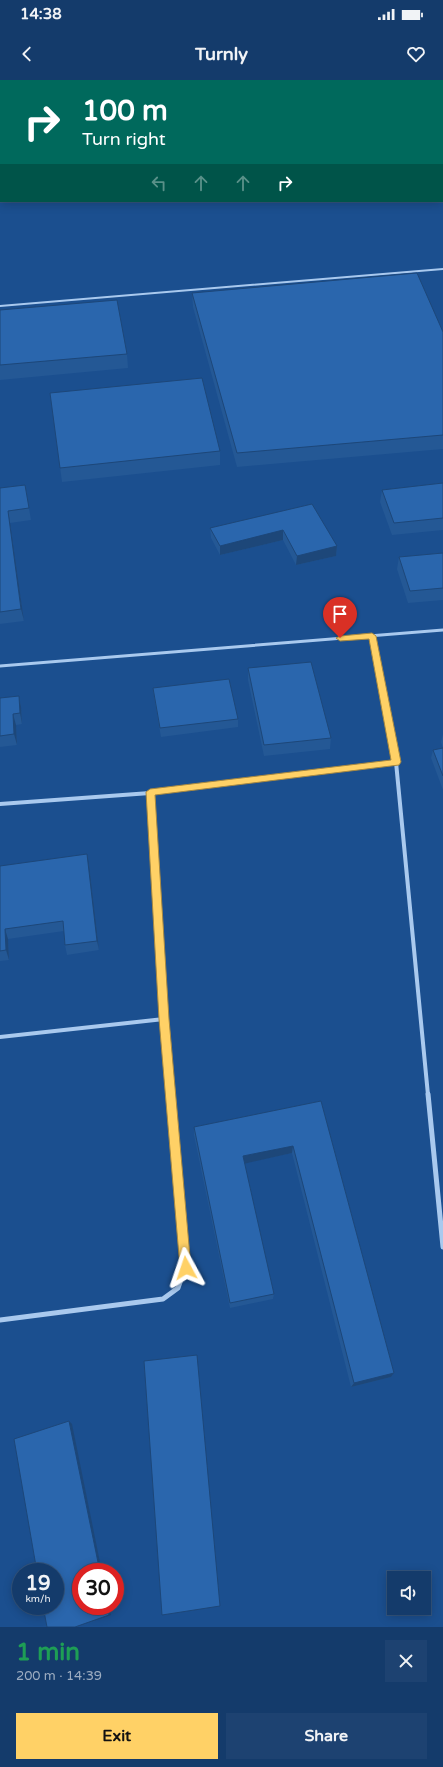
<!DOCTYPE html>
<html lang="en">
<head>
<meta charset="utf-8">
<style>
	:root { --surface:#143b6b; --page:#1d4271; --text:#f1f3f6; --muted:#9dadc1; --line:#33557e; --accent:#ffd166 }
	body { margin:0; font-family:"Varela Round",sans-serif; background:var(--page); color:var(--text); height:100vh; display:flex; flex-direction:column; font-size:15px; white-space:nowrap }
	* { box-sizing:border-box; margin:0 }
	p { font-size:13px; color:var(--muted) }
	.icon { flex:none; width:22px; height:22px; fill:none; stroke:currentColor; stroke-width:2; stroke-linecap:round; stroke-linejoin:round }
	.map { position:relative; height:1547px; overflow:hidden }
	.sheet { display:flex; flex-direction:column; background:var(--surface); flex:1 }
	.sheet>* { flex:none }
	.hud { position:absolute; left:0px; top:0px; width:443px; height:122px; box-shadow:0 2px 10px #0003,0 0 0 1px var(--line); background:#00695c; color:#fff; overflow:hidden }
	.buttons { position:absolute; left:387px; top:1491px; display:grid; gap:8px }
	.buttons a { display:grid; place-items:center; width:44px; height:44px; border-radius:0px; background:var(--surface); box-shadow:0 2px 10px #0003,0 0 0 1px var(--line); font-size:20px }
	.speed { position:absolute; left:12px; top:1483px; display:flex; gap:8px; font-size:20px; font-weight:700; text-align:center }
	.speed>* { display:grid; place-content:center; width:52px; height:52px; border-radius:50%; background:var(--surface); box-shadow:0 2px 10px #0003,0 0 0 1px var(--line); line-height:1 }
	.speed small { font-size:10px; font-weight:400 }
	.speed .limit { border:6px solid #d22; background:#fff; color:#111 }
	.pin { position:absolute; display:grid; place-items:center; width:34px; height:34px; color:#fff; margin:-41px -17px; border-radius:50% 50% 50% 0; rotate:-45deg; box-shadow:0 0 4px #0007 }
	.pin .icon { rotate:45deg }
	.me { position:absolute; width:44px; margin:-22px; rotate:355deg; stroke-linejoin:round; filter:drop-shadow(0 0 3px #0008) }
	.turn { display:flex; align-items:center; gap:14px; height:84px; padding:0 16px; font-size:18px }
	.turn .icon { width:52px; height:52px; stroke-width:2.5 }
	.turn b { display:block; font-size:28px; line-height:34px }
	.lanes { display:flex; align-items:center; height:38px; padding:0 16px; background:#0003; justify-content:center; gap:20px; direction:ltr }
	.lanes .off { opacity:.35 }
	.round { display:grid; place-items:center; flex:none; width:42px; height:42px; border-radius:0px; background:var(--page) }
	.overview { display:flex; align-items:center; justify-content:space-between; height:68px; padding:0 16px }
	h1 { font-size:24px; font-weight:700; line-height:30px; color:#1e9e55 }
	.cta { display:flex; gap:8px; margin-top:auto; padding:8px 16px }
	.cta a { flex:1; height:46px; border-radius:0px; background:var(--accent); color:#111; font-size:16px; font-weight:700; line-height:46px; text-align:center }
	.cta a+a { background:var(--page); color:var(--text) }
	.status { display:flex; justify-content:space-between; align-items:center; height:28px; padding:0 20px; background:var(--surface); direction:ltr }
	.status svg { height:11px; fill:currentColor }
	header { display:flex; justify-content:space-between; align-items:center; height:52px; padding:0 16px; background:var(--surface); font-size:18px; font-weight:700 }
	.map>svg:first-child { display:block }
</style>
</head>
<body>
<div class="status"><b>14:38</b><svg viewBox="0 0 49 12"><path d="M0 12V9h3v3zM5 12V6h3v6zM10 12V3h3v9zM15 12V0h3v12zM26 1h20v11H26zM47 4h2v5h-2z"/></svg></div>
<header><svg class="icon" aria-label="back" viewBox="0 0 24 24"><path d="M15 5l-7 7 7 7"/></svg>Turnly<svg class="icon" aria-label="heart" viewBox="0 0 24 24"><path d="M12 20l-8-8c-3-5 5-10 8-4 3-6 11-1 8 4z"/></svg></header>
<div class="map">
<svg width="443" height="1547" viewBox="0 0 443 1547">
	<rect width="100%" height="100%" fill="#1b4f8f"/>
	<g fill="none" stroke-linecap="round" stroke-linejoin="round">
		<g fill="#8da7c7" fill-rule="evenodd">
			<rect x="442" y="39" width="1" height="30"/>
			<rect x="0" y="49" width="1" height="32"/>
		</g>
		<polyline stroke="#a9c9ee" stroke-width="2" points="0,226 443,189"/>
		<g stroke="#a9c9ee" stroke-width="3">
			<polyline points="372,556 379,594"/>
			<polyline points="0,586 443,550"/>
		</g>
		<g stroke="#a9c9ee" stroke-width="4">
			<polyline points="379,593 396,682 428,1015"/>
			<polyline points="150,713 170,1015"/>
			<polyline points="0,724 150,713 396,682"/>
			<polyline points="0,957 164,939"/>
		</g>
		<g stroke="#a9c9ee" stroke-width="5">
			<polyline points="428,1014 443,1167"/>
			<polyline points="0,1240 163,1219 178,1208 185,1188 170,1014"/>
		</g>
	</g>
	<g fill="#245895">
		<polygon points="192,213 443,252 443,369 237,387 193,227"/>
		<polygon points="0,230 127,274 128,288 0,300"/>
		<polygon points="50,313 220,371 220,385 62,402"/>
		<polygon points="443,403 443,450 392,455 380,422 382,410"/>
		<polygon points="25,405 31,440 10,443 24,541 0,544 0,408"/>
		<polygon points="312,424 337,466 336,476 296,485 283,460 220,475 211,458 210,448"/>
		<polygon points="443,473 443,520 408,523 397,489 399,477"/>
		<polygon points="248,588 331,658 330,669 264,676 248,600"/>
		<polygon points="153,608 238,639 238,647 161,657 154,617"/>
		<polygon points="19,616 21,627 22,644 16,645 17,665 0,667 0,618"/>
		<polygon points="443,654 443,668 441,662"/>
		<polygon points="443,668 443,710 431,678 433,670"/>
		<polygon points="89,785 99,870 67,875 65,865 64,851 8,859 9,880 0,881 0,786"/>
		<polygon points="321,1021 394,1293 391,1297 351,1307 292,1073 244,1083 274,1214 273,1219 230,1228 194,1055 194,1047"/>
	</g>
	<g fill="#1d4779">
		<polygon points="8,431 10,443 24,541 21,529"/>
		<polygon points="283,450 283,460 220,475 220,466"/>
		<polygon points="337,466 336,476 296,485 297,476"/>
		<polygon points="19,616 21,627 22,644 20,633"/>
		<polygon points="13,634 16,645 17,665 14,654"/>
		<polygon points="87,774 89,785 99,870 97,861"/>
		<polygon points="5,849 8,859 9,880 6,870"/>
		<polygon points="293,1066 292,1073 243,1084 243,1076"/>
		<polygon points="394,1293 391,1297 351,1307 354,1303"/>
		<polygon points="69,1341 72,1344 102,1492 100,1492"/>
		<polygon points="107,1526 109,1526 111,1535 75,1547"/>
	</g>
	<g fill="#2a66ad" stroke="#1d4779">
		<polygon points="417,193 443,252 443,355 237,373 192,213"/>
		<polygon points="117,220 127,274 0,285 0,230"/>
		<polygon points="202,298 220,371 60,388 50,313"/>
		<polygon points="443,403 443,438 394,443 382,410"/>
		<polygon points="25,405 29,428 8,431 21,529 0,532 0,408"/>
		<polygon points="312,424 337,466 297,476 283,450 220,466 210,448"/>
		<polygon points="443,473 443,508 410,511 399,477"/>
		<polygon points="311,582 331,658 264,665 248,588"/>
		<polygon points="229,599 238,639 160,648 153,608"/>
		<polygon points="19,616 20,633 13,634 14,654 0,656 0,618"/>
		<polygon points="443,668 443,696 433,670"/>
		<polygon points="87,774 97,861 65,865 63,841 5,849 6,870 0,871 0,786"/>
		<polygon points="321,1021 394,1293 354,1303 293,1066 243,1076 274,1214 230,1223 194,1047"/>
		<polygon points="197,1275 220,1526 162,1535 144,1281"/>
		<polygon points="69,1341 100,1492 81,1492 81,1526 107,1526 109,1535 75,1547 47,1547 43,1526 55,1526 55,1492 37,1492 14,1359"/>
	</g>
	<polygon fill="#ffd166" stroke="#a68842" points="372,553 376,556 401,682 399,685 155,715 169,939 191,1188 189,1192 186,1194 182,1192 180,1188 159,939 146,712 150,709 391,680 369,559 340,561 336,558 340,556"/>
</svg>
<div class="buttons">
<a><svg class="icon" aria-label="sound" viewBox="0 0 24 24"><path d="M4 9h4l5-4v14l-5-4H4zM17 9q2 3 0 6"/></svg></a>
</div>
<div class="speed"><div>19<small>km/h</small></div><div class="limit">30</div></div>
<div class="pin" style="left:340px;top:558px;background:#d93025"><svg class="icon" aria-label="arrive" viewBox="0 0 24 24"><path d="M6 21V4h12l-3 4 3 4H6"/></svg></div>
<svg class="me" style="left:186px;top:1188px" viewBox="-20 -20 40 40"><path d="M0-17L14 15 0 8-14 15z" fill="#ffd166" stroke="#fff" stroke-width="4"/></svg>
<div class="hud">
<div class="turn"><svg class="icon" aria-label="right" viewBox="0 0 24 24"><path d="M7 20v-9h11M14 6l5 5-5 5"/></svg><div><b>100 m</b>Turn right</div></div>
<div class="lanes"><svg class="icon off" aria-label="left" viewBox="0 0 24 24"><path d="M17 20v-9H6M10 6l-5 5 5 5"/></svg><svg class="icon off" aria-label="ahead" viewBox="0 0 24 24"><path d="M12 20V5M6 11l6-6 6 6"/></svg><svg class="icon off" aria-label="ahead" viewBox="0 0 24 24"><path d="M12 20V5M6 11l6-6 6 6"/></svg><svg class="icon" aria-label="right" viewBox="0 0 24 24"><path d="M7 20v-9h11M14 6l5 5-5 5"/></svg></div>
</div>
</div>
<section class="sheet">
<div class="overview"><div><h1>1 min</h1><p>200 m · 14:39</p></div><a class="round"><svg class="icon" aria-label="close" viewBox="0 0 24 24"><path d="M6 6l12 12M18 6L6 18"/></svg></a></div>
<div class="cta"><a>Exit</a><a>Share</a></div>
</section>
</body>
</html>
